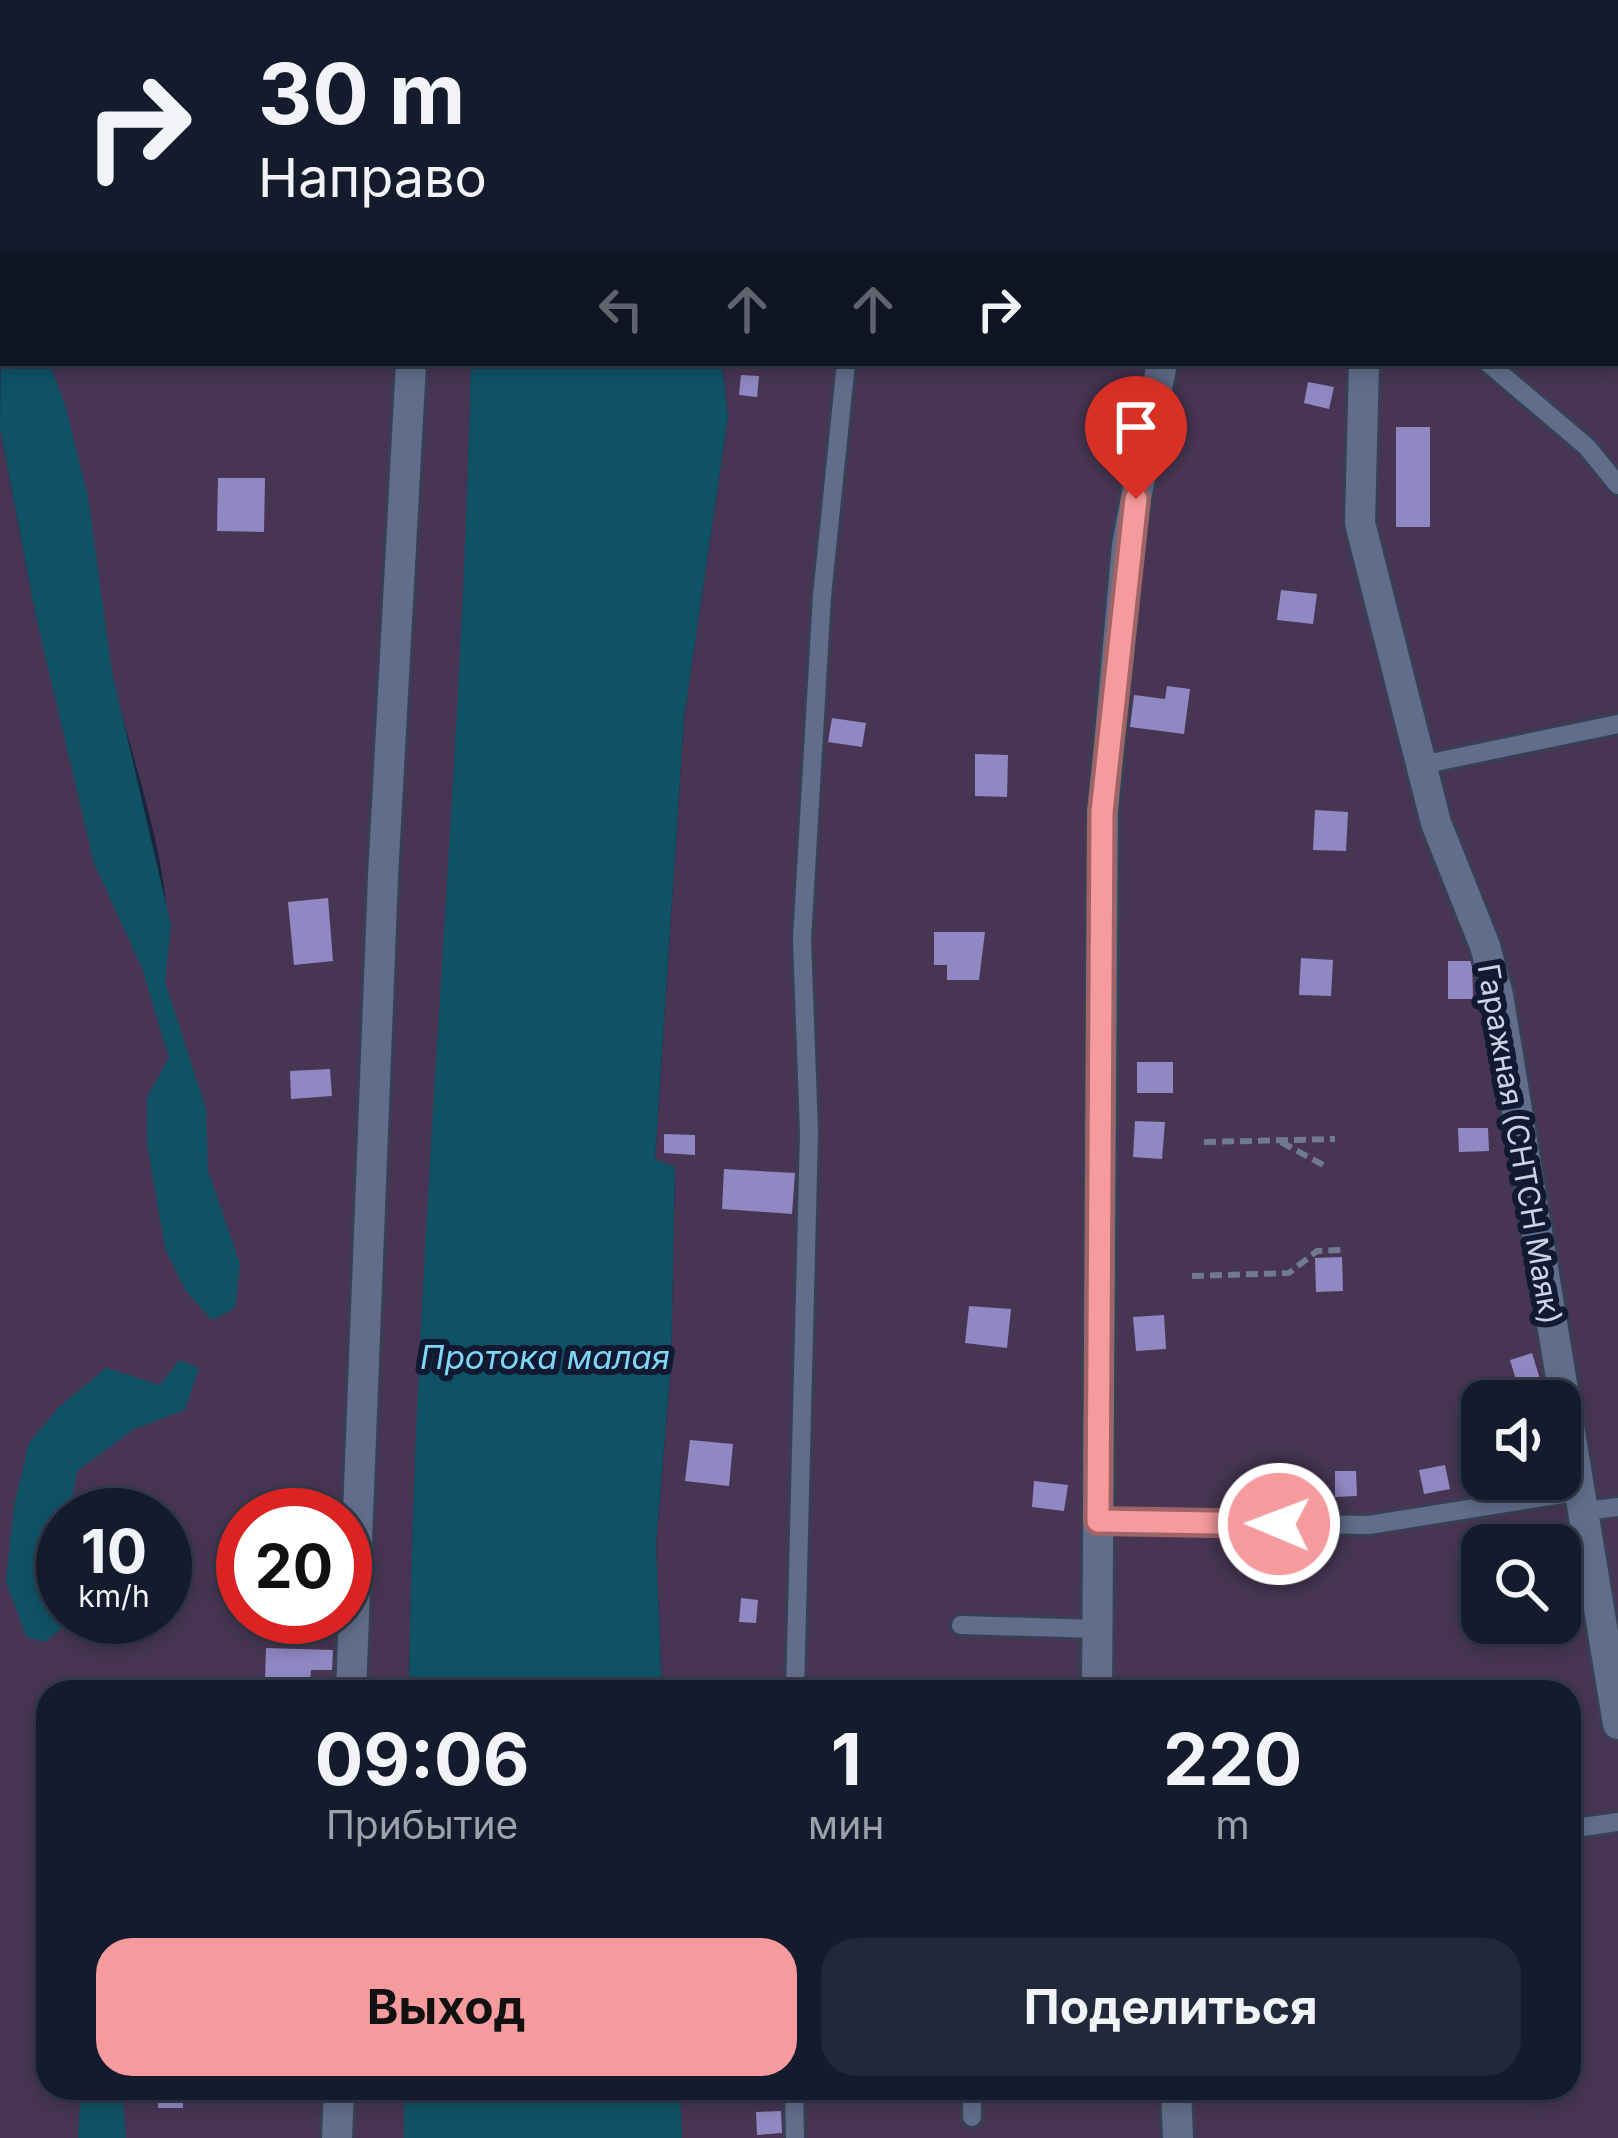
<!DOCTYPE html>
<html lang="ru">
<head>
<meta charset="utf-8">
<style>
	:root { --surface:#141b2d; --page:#212839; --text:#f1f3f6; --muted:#9da1aa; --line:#333949; --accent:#f59b9d }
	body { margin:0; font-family:Inter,sans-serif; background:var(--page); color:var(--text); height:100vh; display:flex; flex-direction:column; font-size:45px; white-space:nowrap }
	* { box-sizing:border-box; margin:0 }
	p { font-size:39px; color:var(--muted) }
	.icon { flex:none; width:66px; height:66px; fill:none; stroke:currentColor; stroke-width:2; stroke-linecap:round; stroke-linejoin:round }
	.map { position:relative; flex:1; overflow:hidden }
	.details { position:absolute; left:36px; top:1680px; width:1545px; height:420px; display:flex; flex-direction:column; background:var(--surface); border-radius:36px; box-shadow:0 6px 18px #0003,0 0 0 3px var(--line) }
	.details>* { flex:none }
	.guide { position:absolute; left:0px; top:0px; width:1620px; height:366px; box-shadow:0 6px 18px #0003,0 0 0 3px var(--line); background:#141b2d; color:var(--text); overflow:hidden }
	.controls { position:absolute; left:1461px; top:1380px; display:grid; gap:24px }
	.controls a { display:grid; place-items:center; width:120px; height:120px; border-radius:24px; background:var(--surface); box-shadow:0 6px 18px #0003,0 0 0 3px var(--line); font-size:60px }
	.speed { position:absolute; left:36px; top:1488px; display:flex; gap:24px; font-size:60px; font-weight:700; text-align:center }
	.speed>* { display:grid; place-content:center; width:156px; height:156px; border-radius:50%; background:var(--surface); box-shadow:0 6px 18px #0003,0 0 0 3px var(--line); line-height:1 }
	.speed small { font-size:30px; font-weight:400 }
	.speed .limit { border:18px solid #d22; background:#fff; color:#111 }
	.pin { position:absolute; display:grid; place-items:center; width:102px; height:102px; color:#fff; margin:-123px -51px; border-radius:50% 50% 50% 0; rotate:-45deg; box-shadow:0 0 12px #0007 }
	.pin .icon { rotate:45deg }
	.me { position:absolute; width:132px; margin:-66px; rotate:271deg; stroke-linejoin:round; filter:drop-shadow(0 0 9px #0008) }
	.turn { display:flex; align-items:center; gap:42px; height:252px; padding:0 60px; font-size:54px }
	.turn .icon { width:156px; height:156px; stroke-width:2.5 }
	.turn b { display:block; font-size:84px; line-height:102px }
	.lanes { display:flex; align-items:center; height:114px; padding:0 60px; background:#0003; justify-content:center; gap:60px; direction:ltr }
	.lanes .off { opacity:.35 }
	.eta { display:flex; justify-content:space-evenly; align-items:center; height:204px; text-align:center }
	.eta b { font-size:72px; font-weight:700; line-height:84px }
	.cta { display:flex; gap:24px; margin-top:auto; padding:24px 60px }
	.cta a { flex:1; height:138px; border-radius:36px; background:var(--accent); color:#111; font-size:48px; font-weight:700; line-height:138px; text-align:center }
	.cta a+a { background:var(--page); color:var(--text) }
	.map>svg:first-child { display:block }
</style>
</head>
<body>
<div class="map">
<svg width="1618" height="2138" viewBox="0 0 1618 2138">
	<rect width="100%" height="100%" fill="#1a243c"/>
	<g fill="#473553" fill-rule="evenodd">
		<polygon points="0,0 498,0 3,3 0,128"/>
		<path d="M716 0H1618V2138H682L680 2088H1569V1692H662L656 1544 671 1364 675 1167 655 1160 684 718 728 417 722 363H1617V3ZM1482 1401H1560V1479H1482ZM1482 1545H1560V1623H1482Z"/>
		<path d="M49 363H471C462 807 415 1248 409 1692H48V2088H404V2138H0V428L36 617 164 982C182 888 133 770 113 677 90 571 90 465 49 363ZM63 1515H165V1617H63ZM243 1515H345V1617H243Z"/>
	</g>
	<g fill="#0f5265">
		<polygon points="3,125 3,363 49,363 65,404 88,497 112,672 171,925 165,982 206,1109 208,1171 240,1264 235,1308 212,1320 185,1290 165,1248 147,1144 147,1097 169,1058 142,968 94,863 36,617 0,428"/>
		<path d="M471 363H722L728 417 684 718 655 1159 675 1167 671 1364 656 1544 662 1692H409C414 1249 461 807 471 363Z"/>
		<polygon points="179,1360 199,1368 185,1410 134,1429 77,1471 69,1515 63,1515 63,1617 77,1617 45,1642 26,1637 6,1581 14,1506 29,1443 60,1406 106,1368 160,1385"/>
		<polygon points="81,2088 122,2088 126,2138 78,2138"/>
		<polygon points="404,2088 680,2088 682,2138 404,2138"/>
	</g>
	<g fill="#8f88c3">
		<polygon points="741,375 759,376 757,397 739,395"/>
		<polygon points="1308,382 1334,387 1329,409 1304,403"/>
		<rect x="1396" y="427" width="34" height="100"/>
		<polygon points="218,478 265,478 264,532 217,531"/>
		<polygon points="1281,590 1317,594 1313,624 1277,620"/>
		<polygon points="1167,686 1190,689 1184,734 1130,727 1134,695 1165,699"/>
		<polygon points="832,718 866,723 862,747 828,742"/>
		<polygon points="975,754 1008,755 1007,797 975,796"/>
		<polygon points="1315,810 1348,812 1346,851 1313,850"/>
		<polygon points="328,898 333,961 294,965 288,902"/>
		<polygon points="934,932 985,932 979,980 947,980 947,965 934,965"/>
		<polygon points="1301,958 1333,960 1331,996 1299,995"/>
		<polygon points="1448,961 1472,961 1473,999 1448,999"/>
		<rect x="1137" y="1062" width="36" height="31"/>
		<polygon points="330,1069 332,1096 291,1099 290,1071"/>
		<polygon points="1135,1121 1165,1122 1162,1159 1133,1157"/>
		<polygon points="1458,1128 1488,1128 1489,1151 1459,1152"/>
		<polygon points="664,1134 695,1135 695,1155 664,1153"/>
		<polygon points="724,1169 795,1173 792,1214 722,1209"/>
		<polygon points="1342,1257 1343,1291 1316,1292 1315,1258"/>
		<polygon points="969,1306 1011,1309 1007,1348 965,1343"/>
		<polygon points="1164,1315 1166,1349 1136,1351 1133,1317"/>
		<polygon points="1532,1353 1540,1379 1518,1386 1510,1360"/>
		<polygon points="690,1440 733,1444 729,1486 685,1481"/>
		<polygon points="1445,1465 1450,1489 1424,1494 1419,1470"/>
		<polygon points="1335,1471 1356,1471 1357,1496 1335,1497"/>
		<polygon points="1034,1481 1068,1485 1064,1511 1032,1507"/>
		<polygon points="741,1598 758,1600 756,1623 739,1622"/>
		<polygon points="266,1648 333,1650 332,1670 311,1670 310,1683 265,1681"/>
		<rect x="158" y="2088" width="25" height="20"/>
		<polygon points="781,2111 782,2133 757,2135 756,2112"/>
	</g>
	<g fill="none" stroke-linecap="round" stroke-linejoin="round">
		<g stroke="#394055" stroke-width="24">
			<g id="lane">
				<polyline points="883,3 884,0"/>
				<polyline points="1488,363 1587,447 1618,485"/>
				<polyline points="1421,765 1618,724"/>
				<polyline points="1586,1511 1618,1507"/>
				<polyline points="1098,1521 1369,1525 1581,1491"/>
				<polyline points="961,1625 1097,1629"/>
				<polyline points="795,1692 809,1133 802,939 822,596 846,363"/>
				<polyline points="1569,1829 1618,1822"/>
				<polyline points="794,2088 795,2138"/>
				<polyline points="972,2117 972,2088"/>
			</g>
		</g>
		<g stroke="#394055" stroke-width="36">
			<g id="street">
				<polyline points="1271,0 1272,3"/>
				<polyline points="447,3 447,0"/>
				<polyline points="1239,3 1239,0"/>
				<polyline points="1364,363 1360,523 1436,823 1485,946 1498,995 1618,1724"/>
				<polyline points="351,1692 383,877 411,363"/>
				<polyline points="1097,1692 1103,812 1127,545 1162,363"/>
				<polyline points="1176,2088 1178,2138"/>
				<polyline points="337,2138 339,2088"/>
			</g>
		</g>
		<g stroke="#71798e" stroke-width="6" stroke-dasharray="12 6" stroke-linecap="butt">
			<polyline points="1438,0 1440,3"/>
			<polyline points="1204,1142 1335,1139"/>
			<polyline points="1281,1142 1325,1166"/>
			<polyline points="1192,1276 1289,1273 1317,1251 1341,1250"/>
		</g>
		<use href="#lane" stroke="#616d8a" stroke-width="18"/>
		<use href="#street" stroke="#616d8a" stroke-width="30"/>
	</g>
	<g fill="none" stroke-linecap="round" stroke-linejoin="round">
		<g stroke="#9f6566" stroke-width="30">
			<polyline id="route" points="1136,499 1102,812 1098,1521 1279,1524"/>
		</g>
		<use href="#route" stroke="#f59b9d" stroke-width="21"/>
	</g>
	<g text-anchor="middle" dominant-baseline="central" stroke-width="12" stroke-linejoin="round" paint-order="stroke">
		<g font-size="30" fill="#ccd3e4" stroke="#111a32">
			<text transform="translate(1520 1144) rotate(80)">Гаражная (СНТСН Маяк)</text>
		</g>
		<g font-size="33" font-style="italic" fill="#7fd6f5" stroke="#111a32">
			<text x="545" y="1357">Протока малая</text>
		</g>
	</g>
</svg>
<div class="controls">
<a><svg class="icon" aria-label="sound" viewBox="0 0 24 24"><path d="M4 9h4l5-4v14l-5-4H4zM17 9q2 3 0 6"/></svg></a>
<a><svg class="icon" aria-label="search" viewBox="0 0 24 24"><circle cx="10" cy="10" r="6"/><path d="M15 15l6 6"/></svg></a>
</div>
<div class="speed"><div>10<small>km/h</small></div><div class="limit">20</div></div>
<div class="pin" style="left:1136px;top:499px;background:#d93025"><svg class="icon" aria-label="arrive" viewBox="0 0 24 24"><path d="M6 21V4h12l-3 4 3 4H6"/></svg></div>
<svg class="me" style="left:1279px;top:1524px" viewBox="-20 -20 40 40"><circle r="17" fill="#f59b9d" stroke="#fff" stroke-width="3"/><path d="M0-11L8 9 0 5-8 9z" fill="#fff"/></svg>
<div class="guide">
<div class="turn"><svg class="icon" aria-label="right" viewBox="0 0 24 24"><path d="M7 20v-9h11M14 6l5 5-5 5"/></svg><div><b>30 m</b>Направо</div></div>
<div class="lanes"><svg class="icon off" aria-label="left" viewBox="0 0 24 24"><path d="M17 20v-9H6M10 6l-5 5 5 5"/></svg><svg class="icon off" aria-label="ahead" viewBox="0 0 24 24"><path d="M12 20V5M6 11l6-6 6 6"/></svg><svg class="icon off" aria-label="ahead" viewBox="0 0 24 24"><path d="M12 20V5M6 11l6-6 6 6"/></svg><svg class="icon" aria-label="right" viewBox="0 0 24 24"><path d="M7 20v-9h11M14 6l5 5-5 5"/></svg></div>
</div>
<section class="details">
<div class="eta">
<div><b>09:06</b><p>Прибытие</p></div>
<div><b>1</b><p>мин</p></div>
<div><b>220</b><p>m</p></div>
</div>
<div class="cta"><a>Выход</a><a>Поделиться</a></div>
</section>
</div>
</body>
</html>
